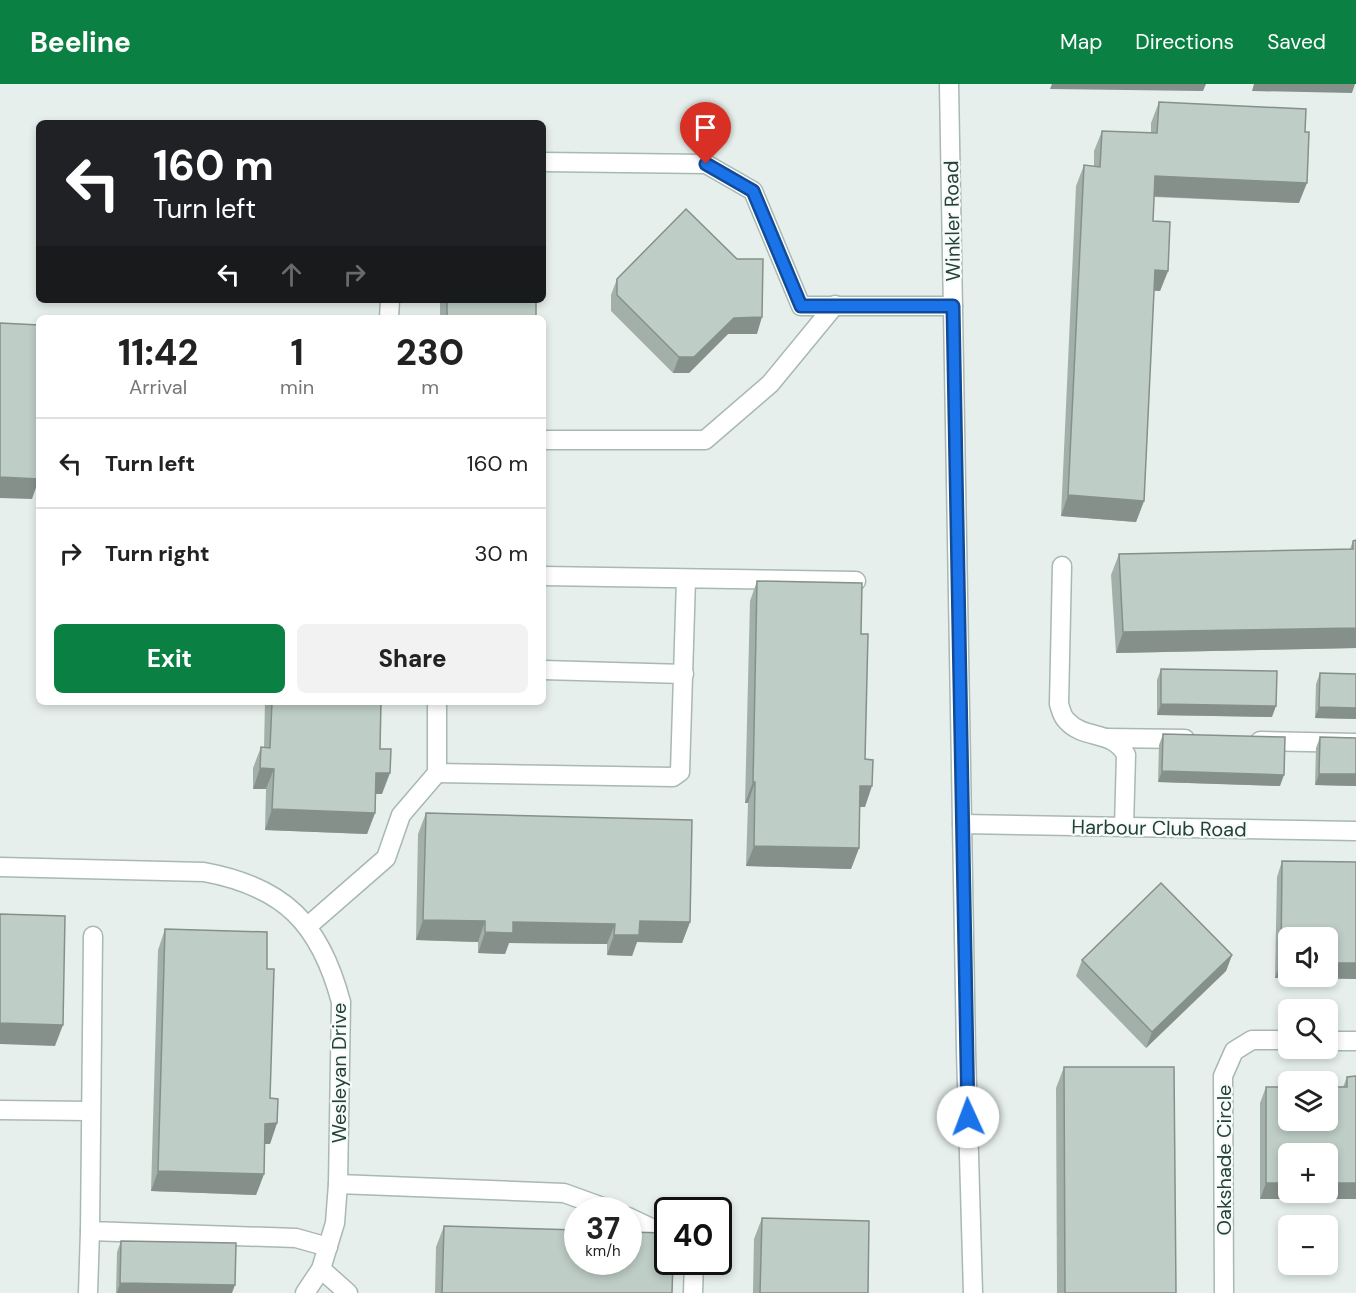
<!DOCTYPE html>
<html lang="en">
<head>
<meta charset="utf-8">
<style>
	:root { --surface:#fff; --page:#f2f2f2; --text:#222; --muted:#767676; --line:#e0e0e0; --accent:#0b8043 }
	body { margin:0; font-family:"DM Sans",sans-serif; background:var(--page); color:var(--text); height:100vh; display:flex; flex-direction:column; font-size:22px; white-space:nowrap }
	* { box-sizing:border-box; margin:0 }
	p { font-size:20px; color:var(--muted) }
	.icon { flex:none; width:33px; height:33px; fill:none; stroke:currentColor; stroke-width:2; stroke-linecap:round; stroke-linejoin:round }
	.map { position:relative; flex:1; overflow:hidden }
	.drawer { position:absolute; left:36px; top:231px; width:510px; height:390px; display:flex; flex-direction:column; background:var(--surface); border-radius:9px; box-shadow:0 3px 9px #0003 }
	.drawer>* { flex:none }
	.banner { position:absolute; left:36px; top:36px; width:510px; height:183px; border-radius:9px; box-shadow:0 3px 9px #0003; background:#202124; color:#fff; overflow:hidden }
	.buttons { position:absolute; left:1278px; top:843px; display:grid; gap:12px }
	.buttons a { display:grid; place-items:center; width:60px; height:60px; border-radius:9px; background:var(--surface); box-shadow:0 3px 9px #0003; font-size:30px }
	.speed { position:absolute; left:564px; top:1113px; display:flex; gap:12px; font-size:30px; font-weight:700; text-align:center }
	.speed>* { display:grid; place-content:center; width:78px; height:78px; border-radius:50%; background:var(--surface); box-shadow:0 3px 9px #0003; line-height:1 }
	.speed small { font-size:15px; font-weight:400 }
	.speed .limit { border:3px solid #111; border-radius:9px; background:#fff; color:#111 }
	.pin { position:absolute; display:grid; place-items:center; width:51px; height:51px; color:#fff; margin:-62px -26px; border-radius:50% 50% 50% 0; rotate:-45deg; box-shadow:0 0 6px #0007 }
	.pin .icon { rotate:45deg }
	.me { position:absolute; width:66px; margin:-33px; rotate:358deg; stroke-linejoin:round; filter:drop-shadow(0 0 4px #0008) }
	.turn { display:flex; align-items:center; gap:21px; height:126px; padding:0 18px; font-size:27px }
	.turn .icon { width:78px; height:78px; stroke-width:2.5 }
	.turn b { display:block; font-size:42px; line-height:51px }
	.lanes { display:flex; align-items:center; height:57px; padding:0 18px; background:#0003; justify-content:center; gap:30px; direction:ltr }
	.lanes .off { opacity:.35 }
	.eta { display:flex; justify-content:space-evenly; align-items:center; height:102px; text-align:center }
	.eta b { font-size:36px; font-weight:800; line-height:42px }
	.cta { display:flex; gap:12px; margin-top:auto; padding:12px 18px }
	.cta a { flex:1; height:69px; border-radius:9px; background:var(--accent); color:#fff; font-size:24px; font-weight:800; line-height:69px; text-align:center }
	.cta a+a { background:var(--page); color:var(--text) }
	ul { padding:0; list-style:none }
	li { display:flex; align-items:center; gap:18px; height:90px; padding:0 18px; border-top:2px solid var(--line) }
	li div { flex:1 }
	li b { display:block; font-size:22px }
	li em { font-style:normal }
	header { display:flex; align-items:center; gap:36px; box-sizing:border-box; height:84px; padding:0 30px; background:var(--accent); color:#fff }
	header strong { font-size:28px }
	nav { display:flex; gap:33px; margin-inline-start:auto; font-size:21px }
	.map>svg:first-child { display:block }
</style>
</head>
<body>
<header>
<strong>Beeline</strong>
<nav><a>Map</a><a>Directions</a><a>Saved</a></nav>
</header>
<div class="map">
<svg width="1356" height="1209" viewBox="0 0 1356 1209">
	<rect width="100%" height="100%" fill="#e6efeb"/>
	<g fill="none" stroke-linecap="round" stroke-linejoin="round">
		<g stroke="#a8b8b2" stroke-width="21">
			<g id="minor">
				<polyline points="949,0 966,967 973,1209"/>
				<polyline points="543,78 706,80 753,107 801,222 953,222"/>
				<polyline points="389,234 390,216"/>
				<polyline points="543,356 705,356 770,300 835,221"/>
				<path d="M1062 482 1059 620C1061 626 1062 633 1067 637 1084 656 1114 646 1126 671L1124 743"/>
				<polyline points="543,492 856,497"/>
				<polyline points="543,586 684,590"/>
				<polyline points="1107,654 1185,655"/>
				<polyline points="1260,657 1356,659"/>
				<polyline points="437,689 673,693 680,688 686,495"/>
				<polyline points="962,740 1356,747"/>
				<path d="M0 783 204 788C285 803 320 840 341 918L338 1100 335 1139 321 1185 305 1209"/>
				<polyline points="308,842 386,774 401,731 437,689 437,618"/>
				<polyline points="93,852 90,1147 296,1154 328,1163"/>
				<polyline points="1328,957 1356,957"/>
				<polyline points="0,1026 90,1027"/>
				<polyline points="338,1100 564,1109 611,1126"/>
				<polyline points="628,1133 668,1152"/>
				<polyline points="321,1185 348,1209"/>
				<polyline points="88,1209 90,1147"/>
				<polyline points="693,1209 694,1178"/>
				<polyline points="1224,1209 1223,992 1234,967 1252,956 1288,956"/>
			</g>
		</g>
		<use href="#minor" stroke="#fff" stroke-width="18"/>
	</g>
	<g fill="#a3b0aa">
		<polygon points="1159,18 1299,119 1154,113 1153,137 1168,187 1160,207 1154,207 1144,417 1136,438 1061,432 1076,102 1084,81 1094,82 1094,67 1102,47 1151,49 1151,39"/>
		<polygon points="617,195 757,250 728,250 689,289 673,289 611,227 611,211"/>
		<rect x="440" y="216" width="96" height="18"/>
		<polygon points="1353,457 1356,564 1116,569 1111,491 1119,470 1350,465"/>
		<polygon points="757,497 861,550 865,723 860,723 859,764 851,785 746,782 748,719 745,719 750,517"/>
		<polygon points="1161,585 1272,633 1157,631 1157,596"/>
		<polygon points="1320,589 1356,590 1356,635 1315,634 1316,600"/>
		<polygon points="265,618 381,618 380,665 382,710 376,710 375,729 367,750 265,746 266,705 253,705 253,684 261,663 264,663"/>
		<polygon points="1163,650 1280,702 1158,698 1159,661"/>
		<polygon points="1320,653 1356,654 1356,702 1315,701 1316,664"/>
		<polygon points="426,729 690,838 682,859 637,858 632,872 607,871 607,860 509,859 505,870 478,869 478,858 416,856 418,750"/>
		<polygon points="1282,777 1356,778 1275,894 1277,793"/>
		<polygon points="165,845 267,885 270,1014 277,1039 270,1060 265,1060 264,1090 256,1111 151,1107 158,866"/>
		<polygon points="1232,871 1226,887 1146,964 1076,892 1082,876"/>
		<polygon points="1064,983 1176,1209 1057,1209 1056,1004"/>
		<polygon points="1356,992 1260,1115 1260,1019 1266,1003 1343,1003 1347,993"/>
		<polygon points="762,1134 868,1209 753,1209 754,1155"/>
		<polygon points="444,1142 672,1209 435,1209 436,1163"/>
		<polygon points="121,1157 232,1209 116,1209 117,1168"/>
	</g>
	<g fill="#85908b">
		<polygon points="1052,0 1206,0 1203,7 1050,5"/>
		<polygon points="1254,0 1355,0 1352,9 1252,7"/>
		<polygon points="1155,92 1307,99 1299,119 1148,112"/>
		<polygon points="1155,186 1168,187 1160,207 1147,206"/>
		<polygon points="762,233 757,250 728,250 689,289 673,289 679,273 734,234"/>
		<polygon points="0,393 39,395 32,415 0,414"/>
		<polygon points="1068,411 1144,417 1136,438 1061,432"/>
		<polygon points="1356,544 1356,564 1116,569 1123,548"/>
		<polygon points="1161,620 1276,622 1272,633 1157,631"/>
		<polygon points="1319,623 1356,624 1356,635 1315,634"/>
		<polygon points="260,684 274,685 266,705 253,705"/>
		<polygon points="1162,687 1284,691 1280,702 1158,698"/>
		<polygon points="376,689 390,689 382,710 369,710"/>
		<polygon points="1319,690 1356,690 1356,702 1315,701"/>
		<polygon points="753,698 755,698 748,719 745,719"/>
		<polygon points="860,702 872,702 865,723 853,723"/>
		<polygon points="272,725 375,729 367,750 265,746"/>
		<polygon points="754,762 859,764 851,785 746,782"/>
		<polygon points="423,836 485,837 478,858 416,856"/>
		<polygon points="640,837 690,838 682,859 637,858 632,872 607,871 614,851"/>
		<polygon points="513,838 615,840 607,860 509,859 505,870 478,869 485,848"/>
		<polygon points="1232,871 1226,887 1146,964 1152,948"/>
		<polygon points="1281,878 1288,878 1288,892 1328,892 1328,879 1356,879 1356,895 1275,894"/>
		<polygon points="0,939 63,941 55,962 0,960"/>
		<polygon points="277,1039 270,1060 258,1060 265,1040"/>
		<polygon points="158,1087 264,1090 256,1111 151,1107"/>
		<polygon points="1266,1099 1288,1099 1288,1108 1328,1108 1328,1099 1356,1099 1356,1115 1260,1115"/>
		<polygon points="120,1199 235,1201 232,1209 117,1209"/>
	</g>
	<g fill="#becdc6" stroke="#85908b" stroke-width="1.5">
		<polygon points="1159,18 1306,25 1305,48 1309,48 1307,99 1155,92 1153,137 1170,138 1168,187 1155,186 1144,417 1068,411 1084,81 1100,83 1102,47 1157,49"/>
		<polygon points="686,125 737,175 763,175 762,233 734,234 694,273 679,273 617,211 617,195"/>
		<rect x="447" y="216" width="89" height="18"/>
		<polygon points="0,239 39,241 39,395 0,393"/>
		<polygon points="1356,456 1356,544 1123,548 1119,470 1353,465 1353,457"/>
		<polygon points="757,497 862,499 861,550 868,550 865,675 873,676 872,702 860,702 859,764 754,762 755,698 753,698"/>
		<polygon points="1161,585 1277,587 1276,622 1161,620"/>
		<polygon points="1320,589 1356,590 1356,624 1319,623"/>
		<polygon points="272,618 381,618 380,665 391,665 390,689 376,689 375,729 272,725 274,685 260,684 261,663 270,664"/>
		<polygon points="1163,650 1285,653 1284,691 1162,687"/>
		<polygon points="1320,653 1356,654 1356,690 1319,690"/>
		<polygon points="426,729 692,736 690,838 640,837 639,851 614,851 615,840 513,838 513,849 485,848 485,837 423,836"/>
		<polygon points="1282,777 1356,778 1356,879 1328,879 1328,854 1288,854 1288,878 1281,878"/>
		<polygon points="1161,799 1232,871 1152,948 1082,876"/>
		<polygon points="0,830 65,832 63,941 0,939"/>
		<polygon points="165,845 267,848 267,885 274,885 270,1014 278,1015 277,1039 265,1040 264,1090 158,1087"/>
		<polygon points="1064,983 1174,983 1176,1209 1065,1209"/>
		<polygon points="1356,992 1356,1099 1328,1099 1328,1070 1288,1070 1288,1099 1266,1099 1266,1003 1288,1003 1288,1036 1328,1036 1328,1003 1347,1003 1347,993"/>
		<polygon points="762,1134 869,1137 868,1209 760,1209"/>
		<polygon points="444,1142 578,1146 578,1178 628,1178 628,1148 668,1149 668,1178 673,1178 672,1209 442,1209"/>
		<polygon points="121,1157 236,1159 235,1201 120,1199"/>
	</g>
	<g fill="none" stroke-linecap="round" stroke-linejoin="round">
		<g stroke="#114b97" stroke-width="15">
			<polyline id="route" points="706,80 753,107 801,222 953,222 968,1033"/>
		</g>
		<use href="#route" stroke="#1a73e8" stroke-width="10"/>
	</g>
	<g text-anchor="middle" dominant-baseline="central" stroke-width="4.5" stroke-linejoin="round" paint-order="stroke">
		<g font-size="20" fill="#244239" stroke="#f7fbf9">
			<text transform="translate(952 137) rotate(-91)">Winkler Road</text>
			<text transform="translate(1159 744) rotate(1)">Harbour Club Road</text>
			<text transform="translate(339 989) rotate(-90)">Wesleyan Drive</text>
			<text transform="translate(1224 1076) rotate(-90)">Oakshade Circle</text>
		</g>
	</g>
</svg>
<div class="buttons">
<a><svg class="icon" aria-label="sound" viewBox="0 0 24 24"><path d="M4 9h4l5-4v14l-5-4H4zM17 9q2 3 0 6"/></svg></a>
<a><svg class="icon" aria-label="search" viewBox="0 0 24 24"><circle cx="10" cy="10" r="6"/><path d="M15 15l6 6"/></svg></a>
<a><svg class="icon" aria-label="layers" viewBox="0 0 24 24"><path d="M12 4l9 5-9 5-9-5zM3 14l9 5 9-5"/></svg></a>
<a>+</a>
<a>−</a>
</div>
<div class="speed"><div>37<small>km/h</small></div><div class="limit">40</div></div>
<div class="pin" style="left:706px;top:80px;background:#d93025"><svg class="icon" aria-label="arrive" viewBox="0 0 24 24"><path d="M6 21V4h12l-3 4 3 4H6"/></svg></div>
<svg class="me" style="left:968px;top:1033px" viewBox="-20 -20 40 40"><circle r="19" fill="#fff"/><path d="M0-13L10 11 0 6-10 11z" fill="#1a73e8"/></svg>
<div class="banner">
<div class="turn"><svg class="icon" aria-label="left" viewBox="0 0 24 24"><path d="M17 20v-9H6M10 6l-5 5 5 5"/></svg><div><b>160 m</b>Turn left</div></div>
<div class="lanes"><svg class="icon" aria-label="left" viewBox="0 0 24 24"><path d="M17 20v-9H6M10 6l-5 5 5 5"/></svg><svg class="icon off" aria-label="ahead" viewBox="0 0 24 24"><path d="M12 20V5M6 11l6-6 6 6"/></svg><svg class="icon off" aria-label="right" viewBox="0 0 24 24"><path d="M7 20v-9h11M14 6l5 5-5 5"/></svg></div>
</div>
<section class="drawer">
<div class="eta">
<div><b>11:42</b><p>Arrival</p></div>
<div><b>1</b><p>min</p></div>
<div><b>230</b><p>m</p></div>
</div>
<ul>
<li><svg class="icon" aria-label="left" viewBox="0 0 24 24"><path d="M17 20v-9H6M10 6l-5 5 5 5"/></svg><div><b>Turn left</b></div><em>160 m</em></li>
<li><svg class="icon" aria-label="right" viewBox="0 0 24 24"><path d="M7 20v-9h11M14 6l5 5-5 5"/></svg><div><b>Turn right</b></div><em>30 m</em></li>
</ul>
<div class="cta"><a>Exit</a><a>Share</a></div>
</section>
</div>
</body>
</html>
